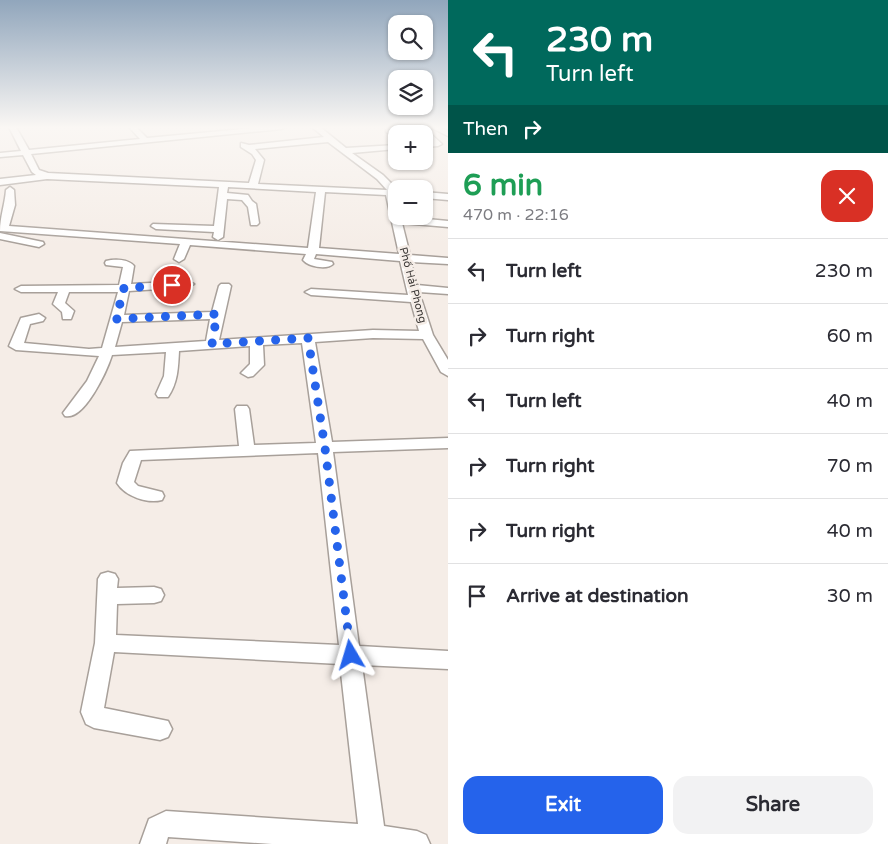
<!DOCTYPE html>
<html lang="en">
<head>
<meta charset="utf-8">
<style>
	:root { --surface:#fff; --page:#f2f2f3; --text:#2b2b33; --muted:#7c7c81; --line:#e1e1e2; --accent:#2563eb }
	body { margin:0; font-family:"Varela Round",sans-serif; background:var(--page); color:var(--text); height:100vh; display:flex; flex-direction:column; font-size:19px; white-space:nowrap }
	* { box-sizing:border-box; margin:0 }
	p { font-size:16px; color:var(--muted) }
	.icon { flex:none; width:28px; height:28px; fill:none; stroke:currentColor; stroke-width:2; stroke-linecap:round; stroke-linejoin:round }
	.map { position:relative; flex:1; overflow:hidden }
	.sheet { display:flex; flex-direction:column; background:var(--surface); width:440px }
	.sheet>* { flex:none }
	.banner { background:#00695c; color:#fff; overflow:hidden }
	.fabs { position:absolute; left:388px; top:15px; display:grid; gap:10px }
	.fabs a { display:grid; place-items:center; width:45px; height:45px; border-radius:10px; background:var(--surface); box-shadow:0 1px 4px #0004; font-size:25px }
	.pin { position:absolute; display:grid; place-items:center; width:42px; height:42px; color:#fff; margin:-21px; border:2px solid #fff; border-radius:50%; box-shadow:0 1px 5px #0007 }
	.me { position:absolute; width:55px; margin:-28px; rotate:353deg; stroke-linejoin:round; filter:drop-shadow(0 0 4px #0008) }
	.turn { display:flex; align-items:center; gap:18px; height:105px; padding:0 15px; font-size:22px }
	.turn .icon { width:65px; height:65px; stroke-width:2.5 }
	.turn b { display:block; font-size:35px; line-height:42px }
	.then { display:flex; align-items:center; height:48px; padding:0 15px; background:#0003; gap:10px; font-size:19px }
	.round { display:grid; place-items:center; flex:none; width:52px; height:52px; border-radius:15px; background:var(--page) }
	.headline { display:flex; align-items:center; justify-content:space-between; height:85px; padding:0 15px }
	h1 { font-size:30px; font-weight:800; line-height:38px; color:#1e9e55 }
	.button { display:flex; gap:10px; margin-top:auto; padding:10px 15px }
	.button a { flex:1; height:58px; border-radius:15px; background:var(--accent); color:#fff; font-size:20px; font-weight:800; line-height:58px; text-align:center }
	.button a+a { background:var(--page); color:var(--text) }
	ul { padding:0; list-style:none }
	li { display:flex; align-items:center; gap:15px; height:65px; padding:0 15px; border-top:1px solid var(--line) }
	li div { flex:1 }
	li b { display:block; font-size:19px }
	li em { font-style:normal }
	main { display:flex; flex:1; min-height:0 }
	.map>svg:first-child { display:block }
</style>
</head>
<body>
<main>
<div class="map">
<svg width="448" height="844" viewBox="0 0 448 844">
	<rect width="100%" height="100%" fill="#f5ede7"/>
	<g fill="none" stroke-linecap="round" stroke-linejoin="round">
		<g stroke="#a8a09a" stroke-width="3">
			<g id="minor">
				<path d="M9 127H16L29 150 140 139 129 127H136L147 138 264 127H285L282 129 31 154 39 170 48 173 249 183 256 160 252 154 241 147V143L249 145 324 137 312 127H320L346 148 396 145V149L352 153 383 175 395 187 396 216 448 221V227L402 223 410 255 448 258V264L411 262 417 285 448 288V294L419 292 433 335 448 360V376L441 372 423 339 373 338 315 342 332 442 448 438V448L333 452 359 646 448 651V669L362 665 384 826 417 831 426 835 430 844H272L168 837 166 844H140L149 819 166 811 358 824 340 664 114 652 104 708 168 721 172 729 168 737 160 740 94 728 86 724 81 712 95 643 98 579 101 574 108 572 115 574 118 579 117 588 154 587 161 589 164 595 161 601 154 603 117 604 116 635 339 645 318 453 141 460 134 482 138 486 162 492 164 496 162 500C147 504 125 496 117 483L123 463 130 451 239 446 235 409 237 406H247L249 409 254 445 316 443 302 343 263 345 264 365 253 376 248 377 241 373 250 364V346L179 351C178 368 178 382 168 397H158L156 394 164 376 166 352 112 355C107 371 84 421 65 416L63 413 87 381 99 356 16 350 9 346 21 318 39 314 45 318 43 321 30 324 24 343 89 349 102 348 118 292H69L65 303 74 311 71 319H63L62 312 53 304 58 292H21L15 289 21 286 119 285 123 267 106 265 105 263 106 261C115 259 128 259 134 266L131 284 188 281 194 284 188 287 129 291 124 315 212 312 219 286 221 284H229L231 286 219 340 373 330 419 331 411 302 311 295 305 292 311 289 408 295 400 261 316 254 314 259 332 262 333 264C327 270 309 267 303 260L306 254 190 245 184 259 179 262 174 259 180 244 0 231C0 217 5 204 6 190L10 187 14 190 15 205 9 226 308 248 316 192 228 187 227 193 248 195 252 201 256 204 259 223 257 225H251L248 207 242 200 227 199 223 237 218 240 213 237 214 232 156 229 151 226 153 224 214 226 219 187 47 179 0 185V179L36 175 32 172 23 155 0 157V153L21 151ZM328 142 377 179 387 190 258 184 264 160 255 149ZM325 192 386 195 399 254 319 248ZM210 319 206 341 115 347 122 322Z"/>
				<polygon points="430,127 439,127 448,131 448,136"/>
				<polygon points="386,128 392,128 399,134 396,134 396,137 386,132"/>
				<polygon points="426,135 432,135 442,144 438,146 424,147 424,143 431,142 425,137"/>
				<polygon points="424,192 448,194 448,200 424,198"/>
				<polygon points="0,233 43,242 44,244 39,247 0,239"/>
			</g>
		</g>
		<use href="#minor" fill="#fff" fill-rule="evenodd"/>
	</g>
	<linearGradient id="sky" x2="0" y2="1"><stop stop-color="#91a6bc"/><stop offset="0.52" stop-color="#faf7f4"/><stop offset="1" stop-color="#faf7f4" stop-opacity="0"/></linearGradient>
	<rect width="448" height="245" fill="url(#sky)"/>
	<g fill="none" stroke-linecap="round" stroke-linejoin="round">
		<polyline stroke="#2563eb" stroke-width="9" stroke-dasharray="0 16.2" points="172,285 124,288 116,319 217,314 212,344 308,338 325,448 351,655"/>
	</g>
	<g text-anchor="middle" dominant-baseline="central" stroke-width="5" stroke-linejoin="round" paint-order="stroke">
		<g font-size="11" fill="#3b3836" stroke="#f5ede7">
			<text transform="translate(413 285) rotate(75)">Phố Hải Phong</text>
		</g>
	</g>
</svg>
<div class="fabs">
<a><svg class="icon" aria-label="search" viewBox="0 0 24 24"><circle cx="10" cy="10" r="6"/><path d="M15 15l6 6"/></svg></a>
<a><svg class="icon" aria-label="layers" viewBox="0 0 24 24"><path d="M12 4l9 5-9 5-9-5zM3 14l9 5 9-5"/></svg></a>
<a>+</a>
<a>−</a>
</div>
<div class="pin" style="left:172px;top:285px;background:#d93025"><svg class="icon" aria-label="arrive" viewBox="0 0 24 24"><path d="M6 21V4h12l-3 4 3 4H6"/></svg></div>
<svg class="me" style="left:351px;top:655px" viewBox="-20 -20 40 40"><path d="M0-17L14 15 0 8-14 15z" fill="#2563eb" stroke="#fff" stroke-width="4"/></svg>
</div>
<section class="sheet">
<div class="banner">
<div class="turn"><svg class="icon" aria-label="left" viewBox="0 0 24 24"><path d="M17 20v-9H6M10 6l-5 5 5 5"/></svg><div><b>230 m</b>Turn left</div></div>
<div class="then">Then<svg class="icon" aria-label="right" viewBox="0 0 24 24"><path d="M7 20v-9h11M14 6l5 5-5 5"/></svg></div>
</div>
<div class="headline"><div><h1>6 min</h1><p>470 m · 22:16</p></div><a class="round" style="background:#d93025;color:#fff"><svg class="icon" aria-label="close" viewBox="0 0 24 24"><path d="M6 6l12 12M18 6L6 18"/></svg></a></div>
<ul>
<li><svg class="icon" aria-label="left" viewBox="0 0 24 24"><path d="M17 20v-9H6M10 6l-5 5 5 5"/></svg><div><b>Turn left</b></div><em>230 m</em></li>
<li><svg class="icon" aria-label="right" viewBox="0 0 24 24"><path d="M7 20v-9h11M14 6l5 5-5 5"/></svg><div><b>Turn right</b></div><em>60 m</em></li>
<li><svg class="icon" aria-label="left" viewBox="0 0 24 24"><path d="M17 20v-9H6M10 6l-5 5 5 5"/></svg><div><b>Turn left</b></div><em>40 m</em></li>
<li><svg class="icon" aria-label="right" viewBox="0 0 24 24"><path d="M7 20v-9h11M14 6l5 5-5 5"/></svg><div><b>Turn right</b></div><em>70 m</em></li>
<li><svg class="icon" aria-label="right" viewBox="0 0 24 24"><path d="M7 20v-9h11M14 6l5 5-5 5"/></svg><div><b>Turn right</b></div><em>40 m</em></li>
<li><svg class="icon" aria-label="arrive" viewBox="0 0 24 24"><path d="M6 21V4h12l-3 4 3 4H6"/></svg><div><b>Arrive at destination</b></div><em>30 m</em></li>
</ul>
<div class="button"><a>Exit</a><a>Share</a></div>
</section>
</main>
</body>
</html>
